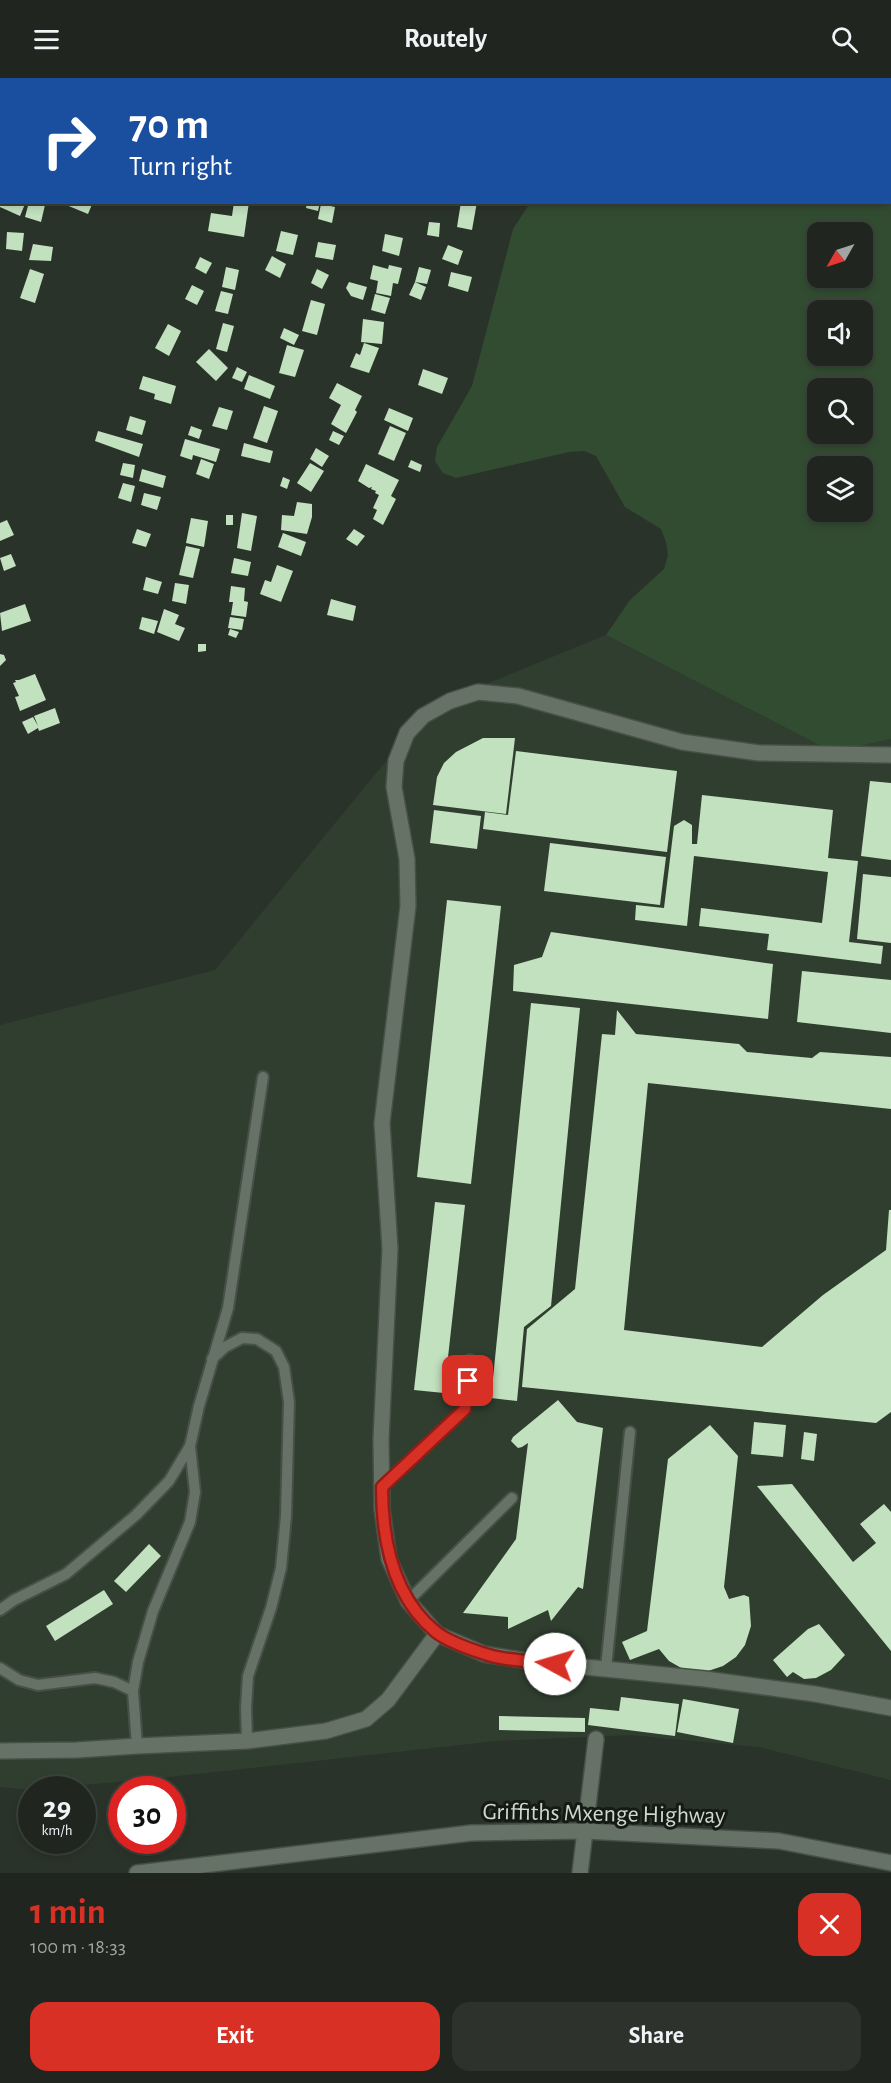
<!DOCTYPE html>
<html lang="en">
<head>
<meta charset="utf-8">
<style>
	:root { --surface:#20261f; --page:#2d322c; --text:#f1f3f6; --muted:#a2a5a4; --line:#3d433d; --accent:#d93025 }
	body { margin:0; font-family:"Alegreya Sans",sans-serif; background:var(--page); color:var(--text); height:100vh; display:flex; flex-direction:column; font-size:22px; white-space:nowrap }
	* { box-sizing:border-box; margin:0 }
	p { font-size:20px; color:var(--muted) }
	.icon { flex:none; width:33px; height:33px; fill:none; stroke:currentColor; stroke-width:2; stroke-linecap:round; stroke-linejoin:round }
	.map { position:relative; height:1795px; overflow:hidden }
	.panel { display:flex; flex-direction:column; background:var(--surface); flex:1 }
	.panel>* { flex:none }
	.guide { position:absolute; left:0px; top:0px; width:891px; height:126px; box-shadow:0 3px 9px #0003,0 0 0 2px var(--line); background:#1a4fa0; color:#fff; overflow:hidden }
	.needle { width:39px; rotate:231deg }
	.fabs { position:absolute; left:807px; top:144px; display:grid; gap:12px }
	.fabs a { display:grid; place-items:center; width:66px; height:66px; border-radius:12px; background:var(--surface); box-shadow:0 3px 9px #0003,0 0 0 2px var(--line); font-size:30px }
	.speed { position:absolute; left:18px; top:1698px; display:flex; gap:12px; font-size:30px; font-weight:700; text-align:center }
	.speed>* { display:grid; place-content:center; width:78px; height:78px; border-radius:50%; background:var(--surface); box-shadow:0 3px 9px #0003,0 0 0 2px var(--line); line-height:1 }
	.speed small { font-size:15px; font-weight:400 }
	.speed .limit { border:9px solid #d22; background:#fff; color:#111 }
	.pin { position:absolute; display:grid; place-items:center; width:51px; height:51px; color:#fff; margin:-26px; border-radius:12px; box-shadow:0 3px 9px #0006 }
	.me { position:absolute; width:66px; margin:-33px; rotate:276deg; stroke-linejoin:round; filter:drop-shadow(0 0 4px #0008) }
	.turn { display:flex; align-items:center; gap:21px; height:126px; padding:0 30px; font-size:27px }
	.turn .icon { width:78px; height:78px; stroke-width:2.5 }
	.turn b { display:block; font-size:42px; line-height:51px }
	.round { display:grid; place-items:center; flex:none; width:63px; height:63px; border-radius:18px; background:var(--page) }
	.headline { display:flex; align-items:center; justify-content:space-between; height:102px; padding:0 30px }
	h1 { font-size:36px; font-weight:700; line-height:45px; color:var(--accent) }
	.button { display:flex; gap:12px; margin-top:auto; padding:12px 30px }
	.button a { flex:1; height:69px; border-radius:18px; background:var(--accent); color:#fff; font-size:24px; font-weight:700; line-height:69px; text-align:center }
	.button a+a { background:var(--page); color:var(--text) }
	header { display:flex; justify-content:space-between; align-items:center; height:78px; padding:0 30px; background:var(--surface); font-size:27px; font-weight:700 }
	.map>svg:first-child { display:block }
</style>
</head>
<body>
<header><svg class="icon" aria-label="menu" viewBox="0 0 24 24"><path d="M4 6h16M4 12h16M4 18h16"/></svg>Routely<svg class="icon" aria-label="search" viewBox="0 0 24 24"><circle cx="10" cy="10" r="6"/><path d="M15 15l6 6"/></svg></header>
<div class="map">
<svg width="891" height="1795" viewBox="0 0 891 1795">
	<rect width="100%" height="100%" fill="#2a3329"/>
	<polygon fill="#303e2f" points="606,557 833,674 891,661 891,1702 759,1669 630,1657 496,1663 169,1699 30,1712 0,1709 0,947 215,892 377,694 435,627"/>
	<path fill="#324c31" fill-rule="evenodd" d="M557 0H891V661L833 674 606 557 630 522 664 491 668 477 666 464 661 451 625 429 596 378 584 373 569 374 456 400 443 395 435 383 437 369 472 308 513 151 530 125 890 124V2L557 1ZM818 154H862V200H818ZM818 232H862V278H818ZM818 310H862V356H818ZM818 388H862V434H818Z"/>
	<g fill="#c2e1bf">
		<polygon points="0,124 21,124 25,126 20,138 0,129"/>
		<polygon points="29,124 45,127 41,144 25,139"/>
		<polygon points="59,124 93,124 88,136"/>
		<polygon points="234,124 249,124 244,159 208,153 211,135 232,138"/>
		<polygon points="307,124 320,124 318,133 306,130"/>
		<polygon points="461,124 477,124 472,152 457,149"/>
		<polygon points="321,126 335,129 332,145 318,141"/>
		<polygon points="429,144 440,145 439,159 427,157"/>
		<polygon points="281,153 298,157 293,177 276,173"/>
		<polygon points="7,154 24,155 22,173 6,171"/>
		<polygon points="385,156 403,160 399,178 382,173"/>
		<polygon points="318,164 336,167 333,182 315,179"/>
		<polygon points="33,166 53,169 51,183 29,182"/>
		<polygon points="448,167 463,173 458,187 442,181"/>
		<polygon points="272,178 286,186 280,200 265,192"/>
		<polygon points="200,179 212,185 206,196 195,190"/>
		<polygon points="373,187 388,191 389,187 402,190 398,206 393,205 391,218 376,215 378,203 370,201"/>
		<polygon points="226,189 239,192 235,212 222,209"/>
		<polygon points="419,189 431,192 427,206 415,204"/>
		<polygon points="30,191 44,196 35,225 20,220"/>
		<polygon points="317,191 329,197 322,211 311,205"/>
		<polygon points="451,194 472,199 468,214 448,208"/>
		<polygon points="349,204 367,209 363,222 351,218 346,210"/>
		<polygon points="415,204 426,209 421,222 409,217"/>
		<polygon points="192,207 204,213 197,227 185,221"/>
		<polygon points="221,213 233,216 228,236 215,233"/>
		<polygon points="375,216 390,220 385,236 371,232"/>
		<polygon points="311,222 325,226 317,257 302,253"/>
		<polygon points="363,241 384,244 382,266 361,264"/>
		<polygon points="223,245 234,248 227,274 216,271"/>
		<polygon points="168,246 181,253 169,278 155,270"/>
		<polygon points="284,250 299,257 294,267 280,260"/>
		<polygon points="364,265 379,270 369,295 350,289 356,275 360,277"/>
		<polygon points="287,267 304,272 295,299 279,295"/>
		<polygon points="209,271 228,290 216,303 196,284"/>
		<polygon points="237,289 247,294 242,304 232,300"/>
		<polygon points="423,291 448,300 442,316 418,307"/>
		<polygon points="249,297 275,308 270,321 244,311"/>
		<polygon points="143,298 176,308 171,326 154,321 155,316 139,311"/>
		<polygon points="337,305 362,318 355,332 357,334 346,355 331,346 341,327 329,320"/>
		<polygon points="264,328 278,333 267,365 253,360"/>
		<polygon points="219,329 233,333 227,352 212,348"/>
		<polygon points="389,330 413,340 408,353 384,342"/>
		<polygon points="130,338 146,343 142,357 126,352"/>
		<polygon points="191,348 202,352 199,361 188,357"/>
		<polygon points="390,348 406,355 394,383 378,376"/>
		<polygon points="98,353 143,366 139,379 95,363"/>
		<polygon points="333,353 344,358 339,367 329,362"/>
		<polygon points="185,361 220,371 216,384 193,377 192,382 180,378"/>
		<polygon points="244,365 273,373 270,385 241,378"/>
		<polygon points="316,370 329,378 322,389 310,381"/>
		<polygon points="201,381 214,386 209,401 196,396"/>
		<polygon points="411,382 422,387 420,394 408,389"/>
		<polygon points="123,385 135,387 133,400 120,397"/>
		<polygon points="310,385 324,393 311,414 297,405"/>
		<polygon points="366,386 399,402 391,418 396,421 383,447 373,441 377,432 373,430 379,417 375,415 376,413 371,411 372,409 369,410 358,403"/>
		<polygon points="142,391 166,398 163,410 139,403"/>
		<polygon points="283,399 290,402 287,411 280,408"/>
		<polygon points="123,405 135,408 131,424 118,420"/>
		<polygon points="144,415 161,419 157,432 141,427"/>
		<polygon points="297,424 312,426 312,439 307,456 281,452 282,437 294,438"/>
		<polygon points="242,435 257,438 251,473 237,470"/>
		<rect x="226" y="437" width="7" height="10"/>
		<polygon points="191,440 208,443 204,469 186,465"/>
		<polygon points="7,442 14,457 0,463 0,445"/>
		<polygon points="137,451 151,456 146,469 132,465"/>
		<polygon points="354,451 365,458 357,468 346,461"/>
		<polygon points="283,455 306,464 301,478 278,469"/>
		<polygon points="186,468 200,471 193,500 179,497"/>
		<polygon points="11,476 16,488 4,493 0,480"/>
		<polygon points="234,480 251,484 248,498 231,495"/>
		<polygon points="277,487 293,493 281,524 260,516 265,502 271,504"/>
		<polygon points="146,499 162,504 158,516 143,512"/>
		<polygon points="175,505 189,507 186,526 172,523"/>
		<polygon points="231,508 245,510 244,523 248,524 246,539 231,537 233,524 229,524"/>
		<polygon points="331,521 356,528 353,543 327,537"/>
		<polygon points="25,526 31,543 2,553 0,535"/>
		<polygon points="164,531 179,537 175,546 185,550 179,563 157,554"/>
		<polygon points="142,539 158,543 154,556 139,551"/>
		<polygon points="230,539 244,541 242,552 228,550"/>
		<polygon points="230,551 239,554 236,560 228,557"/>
		<polygon points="198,566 206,566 206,573 198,574"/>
		<polygon points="0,576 4,577 6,582 0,588"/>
		<polygon points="35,596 46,622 20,633 15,619 19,618 13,605 16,604 15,602 19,602"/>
		<polygon points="55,630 60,645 39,653 38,650 28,656 22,644 33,639 38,648 34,638"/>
		<polygon points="483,660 515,660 506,736 433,727 437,699 444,685 456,674"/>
		<polygon points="516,673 677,693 667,774 483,751 485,734 508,737"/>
		<polygon points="870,703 891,705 891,782 861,778"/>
		<polygon points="702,717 833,732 828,780 858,783 849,864 883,868 881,886 767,872 769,856 699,848 701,830 822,845 828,794 694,778 687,848 635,842 636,827 664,830 674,748 684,742 692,747 692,766 697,766"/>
		<polygon points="434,732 481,738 477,771 430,765"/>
		<polygon points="550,765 666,779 660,827 544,813"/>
		<polygon points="863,796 891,799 891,865 857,861"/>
		<polygon points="447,822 501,828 471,1106 417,1099"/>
		<polygon points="551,854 773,886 768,941 513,913 514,887 542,879"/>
		<polygon points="802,893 891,902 891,955 797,944"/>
		<polygon points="531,925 580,930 551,1228 524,1249 517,1323 491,1320"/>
		<polygon points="617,932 636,956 739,966 747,974 812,980 820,974 891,979 891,1031 648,1005 624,1252 762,1269 823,1217 886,1172 889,1132 891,1132 891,1334 876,1345 522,1309 527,1251 575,1211 602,956 615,957"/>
		<polygon points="435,1124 465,1127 444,1315 414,1312"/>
		<polygon points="558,1322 577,1344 603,1350 583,1511 578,1509 551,1543 548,1532 508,1551 508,1539 463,1535 516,1461 528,1365 522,1369 518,1370 511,1363 513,1359"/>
		<polygon points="754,1344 786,1347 783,1379 751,1376"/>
		<polygon points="710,1347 738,1378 724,1509 729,1521 744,1517 749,1519 751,1548 745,1567 736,1579 723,1588 708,1593 694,1593 683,1591 669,1583 659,1571 630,1582 622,1564 647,1553 668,1381"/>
		<polygon points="804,1354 817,1356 814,1383 801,1381"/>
		<polygon points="792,1406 853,1484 876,1465 860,1446 884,1426 891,1434 891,1573 757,1408"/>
		<polygon points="149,1466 161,1478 126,1514 114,1503"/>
		<polygon points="104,1512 113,1526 55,1563 46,1548"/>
		<polygon points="819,1546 845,1577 831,1592 816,1600 804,1601 793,1594 787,1599 773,1582 808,1551"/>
		<polygon points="621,1619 679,1626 675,1658 588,1647 590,1630 619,1633"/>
		<polygon points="683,1621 739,1631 733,1665 677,1654"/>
		<polygon points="499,1638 585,1640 585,1654 499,1652"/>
	</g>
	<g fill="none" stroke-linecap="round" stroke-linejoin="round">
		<g stroke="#475047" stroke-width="14">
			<g id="service">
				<polyline points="212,1281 225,1269 242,1260 257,1261 276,1273 284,1289 289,1324 286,1438 281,1490 271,1530 248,1598 246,1629 247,1663"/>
				<polyline points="382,1409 465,1331 470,1282"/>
				<polyline points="408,1523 512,1420"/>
				<polyline points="0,1532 14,1522 66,1496 136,1437 169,1403 190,1368"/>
				<polyline points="0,1590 19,1602 38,1607 95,1600 114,1604 133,1613"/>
				<polyline points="606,1590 630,1354"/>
				<polyline points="137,1668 133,1613 138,1584 153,1533 190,1444 195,1414 190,1368 199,1328 228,1230 263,999"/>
			</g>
		</g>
		<g stroke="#475047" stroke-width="18">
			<g id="minor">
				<polyline points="891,677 759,675 682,664 518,618 478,614 450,623 423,638 407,655 396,683 394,709 407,781 408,828 382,1045 390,1171 381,1361 382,1431 389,1481 408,1523 437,1556 484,1576 535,1584 705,1601 815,1616 891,1630"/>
				<polyline points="0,1673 77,1672 137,1668 247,1663 326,1653 366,1641 388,1622 437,1556"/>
				<polyline points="580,1795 596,1661"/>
			</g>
		</g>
		<g stroke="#475047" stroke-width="18">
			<polyline id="tertiary" points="137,1795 471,1755 584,1753 779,1763 891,1785"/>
		</g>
		<use href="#service" stroke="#677266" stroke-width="10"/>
		<use href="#minor" stroke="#677266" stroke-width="15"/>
		<use href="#tertiary" stroke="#677266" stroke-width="15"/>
	</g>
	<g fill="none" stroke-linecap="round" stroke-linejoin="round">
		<g stroke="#8d1f18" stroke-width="15">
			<path id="route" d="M468 1303 465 1331 382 1409C382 1462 393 1519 436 1554 446 1562 470 1571 482 1575 503 1583 533 1583 555 1586"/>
		</g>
		<use href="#route" stroke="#d93025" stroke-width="10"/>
	</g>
	<g text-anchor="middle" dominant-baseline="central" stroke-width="6" stroke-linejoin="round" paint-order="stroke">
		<g font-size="24" fill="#d0d7d0" stroke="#151a15">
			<text transform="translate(604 1736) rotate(1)">Griffiths Mxenge Highway</text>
		</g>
	</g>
</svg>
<div class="fabs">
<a><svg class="needle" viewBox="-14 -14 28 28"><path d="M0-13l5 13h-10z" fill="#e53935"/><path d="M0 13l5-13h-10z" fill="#a2a5a4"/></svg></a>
<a><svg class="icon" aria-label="sound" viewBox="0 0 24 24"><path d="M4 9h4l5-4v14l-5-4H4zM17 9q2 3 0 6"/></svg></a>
<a><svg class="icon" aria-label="search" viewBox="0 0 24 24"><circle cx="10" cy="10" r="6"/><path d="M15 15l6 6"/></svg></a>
<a><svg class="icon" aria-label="layers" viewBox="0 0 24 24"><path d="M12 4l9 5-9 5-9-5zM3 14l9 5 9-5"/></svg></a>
</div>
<div class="speed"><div>29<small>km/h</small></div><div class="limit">30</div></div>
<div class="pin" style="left:468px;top:1303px;background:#d93025"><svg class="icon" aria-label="arrive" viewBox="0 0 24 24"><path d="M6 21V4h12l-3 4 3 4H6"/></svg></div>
<svg class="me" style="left:555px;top:1586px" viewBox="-20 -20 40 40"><circle r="19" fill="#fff"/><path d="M0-13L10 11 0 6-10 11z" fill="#d93025"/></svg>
<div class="guide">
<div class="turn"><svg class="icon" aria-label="right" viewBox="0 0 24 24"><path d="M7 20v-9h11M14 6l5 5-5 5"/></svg><div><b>70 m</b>Turn right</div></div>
</div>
</div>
<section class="panel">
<div class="headline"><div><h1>1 min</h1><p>100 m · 18:33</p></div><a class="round" style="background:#d93025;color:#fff"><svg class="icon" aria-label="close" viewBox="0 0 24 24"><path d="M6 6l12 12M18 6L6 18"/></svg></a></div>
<div class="button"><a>Exit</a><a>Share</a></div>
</section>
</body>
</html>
